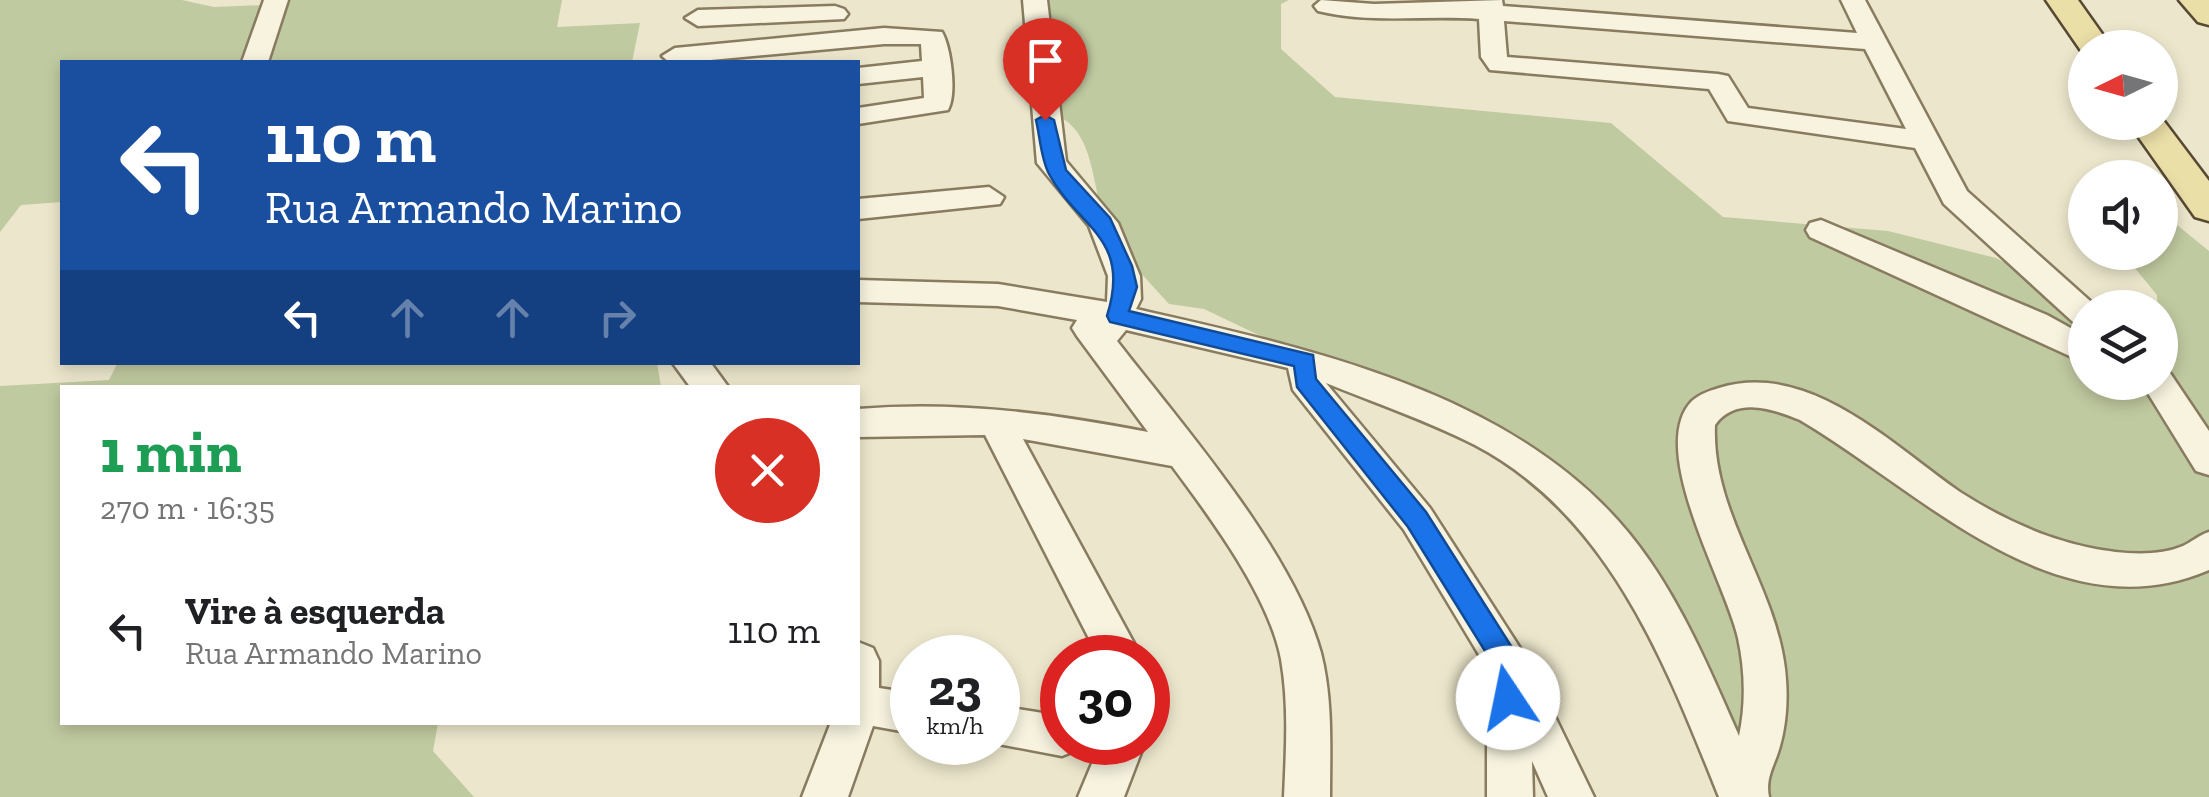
<!DOCTYPE html>
<html lang="pt">
<head>
<meta charset="utf-8">
<style>
	:root { --surface:#fff; --page:#f6f6f6; --text:#202124; --muted:#757577 }
	body { margin:0; font-family:"Zilla Slab",serif; background:var(--page); color:var(--text); height:100vh; display:flex; flex-direction:column; font-size:38px; white-space:nowrap }
	* { box-sizing:border-box; margin:0 }
	p { font-size:32px; color:var(--muted) }
	.icon { flex:none; width:55px; height:55px; fill:none; stroke:currentColor; stroke-width:2; stroke-linecap:round; stroke-linejoin:round }
	.map { position:relative; flex:1; overflow:hidden }
	.side { position:absolute; left:60px; top:385px; width:800px; height:340px; display:flex; flex-direction:column; background:var(--surface); border-radius:0px; box-shadow:0 5px 15px #0003 }
	.side>* { flex:none }
	.hud { position:absolute; left:60px; top:60px; width:800px; height:305px; border-radius:0px; box-shadow:0 5px 15px #0003; background:#1a4fa0; color:#fff; overflow:hidden }
	.needle { width:65px; rotate:265deg }
	.tools { position:absolute; left:2068px; top:30px; display:grid; gap:20px }
	.tools a { display:grid; place-items:center; width:110px; height:110px; border-radius:50%; background:var(--surface); box-shadow:0 5px 15px #0003; font-size:50px }
	.speed { position:absolute; left:890px; top:635px; display:flex; gap:20px; font-size:50px; font-weight:700; text-align:center }
	.speed>* { display:grid; place-content:center; width:130px; height:130px; border-radius:50%; background:var(--surface); box-shadow:0 5px 15px #0003; line-height:1 }
	.speed small { font-size:25px; font-weight:400 }
	.speed .limit { border:15px solid #d22; background:#fff; color:#111 }
	.pin { position:absolute; display:grid; place-items:center; width:85px; height:85px; color:#fff; margin:-102px -42px; border-radius:50% 50% 50% 0; rotate:-45deg; box-shadow:0 0 10px #0007 }
	.pin .icon { rotate:45deg }
	.me { position:absolute; width:110px; margin:-55px; rotate:349deg; stroke-linejoin:round; filter:drop-shadow(0 0 8px #0008) }
	.turn { display:flex; align-items:center; gap:35px; height:210px; padding:0 40px; font-size:45px }
	.turn .icon { width:130px; height:130px; stroke-width:2.5 }
	.turn b { display:block; font-size:70px; line-height:85px }
	.lanes { display:flex; align-items:center; height:95px; padding:0 40px; background:#0003; justify-content:center; gap:50px; direction:ltr }
	.lanes .off { opacity:.35 }
	.round { display:grid; place-items:center; flex:none; width:105px; height:105px; border-radius:52px; background:var(--page) }
	.head { display:flex; align-items:center; justify-content:space-between; height:170px; padding:0 40px }
	h1 { font-size:60px; font-weight:800; line-height:75px; color:#1e9e55 }
	ul { padding:0; list-style:none }
	li { display:flex; align-items:center; gap:30px; height:150px; padding:0 40px }
	li div { flex:1 }
	li b { display:block; font-size:38px }
	li em { font-style:normal }
	.map>svg:first-child { display:block }
</style>
</head>
<body>
<div class="map">
<svg width="2209" height="797" viewBox="0 0 2209 797">
	<rect width="100%" height="100%" fill="#ece7cc"/>
	<g fill="#c0caa0">
		<polygon points="0,0 182,0 214,7 265,5 270,0 562,0 557,27 640,23 632,62 62,62 62,202 21,205 0,232"/>
		<path d="M1032 0H1289L1281 4V49L1335 97 1611 123 1723 217 1888 231 1996 258 2093 307 2085 308V382H2160L2157 295 2124 255 2160 252V218L2166 216 2209 251V797H1757L1613 530 1371 373 1269 340 1204 309 1169 304C1147 280 1121 253 1107 223 1090 188 1097 133 1056 115Z"/>
		<polygon points="118,362 657,363 661,387 62,388 62,722 438,723 433,751 474,797 0,797 0,386 109,380"/>
	</g>
	<g fill="none" stroke-linecap="round" stroke-linejoin="round">
		<g stroke="#887b60" stroke-width="5">
			<g id="minor">
				<polygon points="264,0 288,0 268,62 242,62"/>
				<path d="M1023 0H1047L1066 161 1118 223 1140 276 1141 299 1136 309C1317 350 1538 397 1649 560 1687 615 1712 675 1739 736 1746 704 1745 670 1738 638 1726 583 1646 448 1692 401 1700 394 1709 391 1719 388 1809 360 1892 445 1960 492 1988 510 2017 525 2048 536 2085 549 2145 562 2183 546 2192 542 2199 535 2209 532V570C2056 636 1920 490 1800 420 1773 409 1736 396 1715 425 1711 512 1775 584 1785 669 1788 694 1787 721 1780 746 1775 765 1765 777 1769 797H1719C1666 665 1610 516 1475 445 1428 421 1375 403 1326 383L1430 508 1527 659 1594 797H1548L1532 761 1533 797H1487V668L1404 530 1293 390 1288 368 1126 330 1117 341C1183 426 1293 551 1321 653 1333 700 1330 749 1330 797H1284C1286 750 1289 705 1281 659 1269 596 1210 517 1172 466L1023 439 1142 658H1099L985 435 858 437V409C955 401 1051 413 1148 432L1077 336 1072 328 1077 320 998 306 858 302V280L998 284 1107 302 1108 276 1089 226 1037 163Z"/>
				<path d="M1321 0 1374 4 1502 0 1503 6 1857 33 1841 0H1865L1967 191 2098 308H2085V326L2073 322 1944 204 1915 148 1728 121 1709 89 1490 70 1481 57 1479 19C1425 15 1371 24 1318 11L1314 6ZM1504 21 1865 49 1906 129 1748 108 1728 76 1718 74 1507 57Z"/>
				<polygon points="835,6 844,9 848,14 844,19 698,26 685,18 698,10"/>
				<path d="M884 28 942 32C951 48 957 94 948 110L858 124V108L924 98 923 77 858 84V68L922 61 921 44H884L689 62H669L662 56 675 48Z"/>
				<polygon points="989,187 1004,197 1000,204 858,219 858,199"/>
				<polygon points="1821,220 2047,315 2085,336 2085,363 1810,237 1806,230 1810,223"/>
				<polygon points="672,362 710,362 729,388 691,388"/>
				<polygon points="2160,370 2170,373 2209,431 2209,475 2196,471 2141,382 2160,382"/>
				<polygon points="858,642 873,648 879,661 879,688 912,693 912,733 873,726 848,797 802,797 831,722 858,722"/>
				<polygon points="998,706 1062,716 1062,742 1081,742 1077,750 1062,756 988,742 998,742"/>
				<polygon points="1101,742 1145,742 1124,797 1078,797"/>
			</g>
		</g>
		<g stroke="#574934" stroke-width="5">
			<g id="major">
				<polygon points="2046,0 2078,0 2112,48 2085,48 2084,55"/>
				<polygon points="2179,0 2209,0 2209,25 2198,22"/>
				<polygon points="2160,116 2209,181 2209,221 2195,217 2128,122 2160,122"/>
			</g>
		</g>
		<use href="#minor" fill="#f7f3df" fill-rule="evenodd"/>
		<use href="#major" fill="#ebdfa8" fill-rule="evenodd"/>
	</g>
	<path fill="#1a73e8" stroke="#114b97" stroke-width="2.5" d="M1045 115 1054 120 1066 170 1110 218 1132 266 1137 287 1129 311 1313 355 1316 379 1426 512 1518 657 1522 698 1518 707 1508 711 1499 707 1495 667 1408 527 1297 387 1294 366 1110 322 1107 316C1132 237 1078 228 1049 174 1041 159 1040 137 1036 120Z"/>
</svg>
<div class="tools">
<a><svg class="needle" viewBox="-14 -14 28 28"><path d="M0-13l5 13h-10z" fill="#e53935"/><path d="M0 13l5-13h-10z" fill="#757577"/></svg></a>
<a><svg class="icon" aria-label="sound" viewBox="0 0 24 24"><path d="M4 9h4l5-4v14l-5-4H4zM17 9q2 3 0 6"/></svg></a>
<a><svg class="icon" aria-label="layers" viewBox="0 0 24 24"><path d="M12 4l9 5-9 5-9-5zM3 14l9 5 9-5"/></svg></a>
</div>
<div class="speed"><div>23<small>km/h</small></div><div class="limit">30</div></div>
<div class="pin" style="left:1045px;top:120px;background:#d93025"><svg class="icon" aria-label="arrive" viewBox="0 0 24 24"><path d="M6 21V4h12l-3 4 3 4H6"/></svg></div>
<svg class="me" style="left:1508px;top:698px" viewBox="-20 -20 40 40"><circle r="19" fill="#fff"/><path d="M0-13L10 11 0 6-10 11z" fill="#1a73e8"/></svg>
<div class="hud">
<div class="turn"><svg class="icon" aria-label="left" viewBox="0 0 24 24"><path d="M17 20v-9H6M10 6l-5 5 5 5"/></svg><div><b>110 m</b>Rua Armando Marino</div></div>
<div class="lanes"><svg class="icon" aria-label="left" viewBox="0 0 24 24"><path d="M17 20v-9H6M10 6l-5 5 5 5"/></svg><svg class="icon off" aria-label="ahead" viewBox="0 0 24 24"><path d="M12 20V5M6 11l6-6 6 6"/></svg><svg class="icon off" aria-label="ahead" viewBox="0 0 24 24"><path d="M12 20V5M6 11l6-6 6 6"/></svg><svg class="icon off" aria-label="right" viewBox="0 0 24 24"><path d="M7 20v-9h11M14 6l5 5-5 5"/></svg></div>
</div>
<section class="side">
<div class="head"><div><h1>1 min</h1><p>270 m · 16:35</p></div><a class="round" style="background:#d93025;color:#fff"><svg class="icon" aria-label="close" viewBox="0 0 24 24"><path d="M6 6l12 12M18 6L6 18"/></svg></a></div>
<ul>
<li><svg class="icon" aria-label="left" viewBox="0 0 24 24"><path d="M17 20v-9H6M10 6l-5 5 5 5"/></svg><div><b>Vire à esquerda</b><p>Rua Armando Marino</p></div><em>110 m</em></li>
</ul>
</section>
</div>
</body>
</html>
